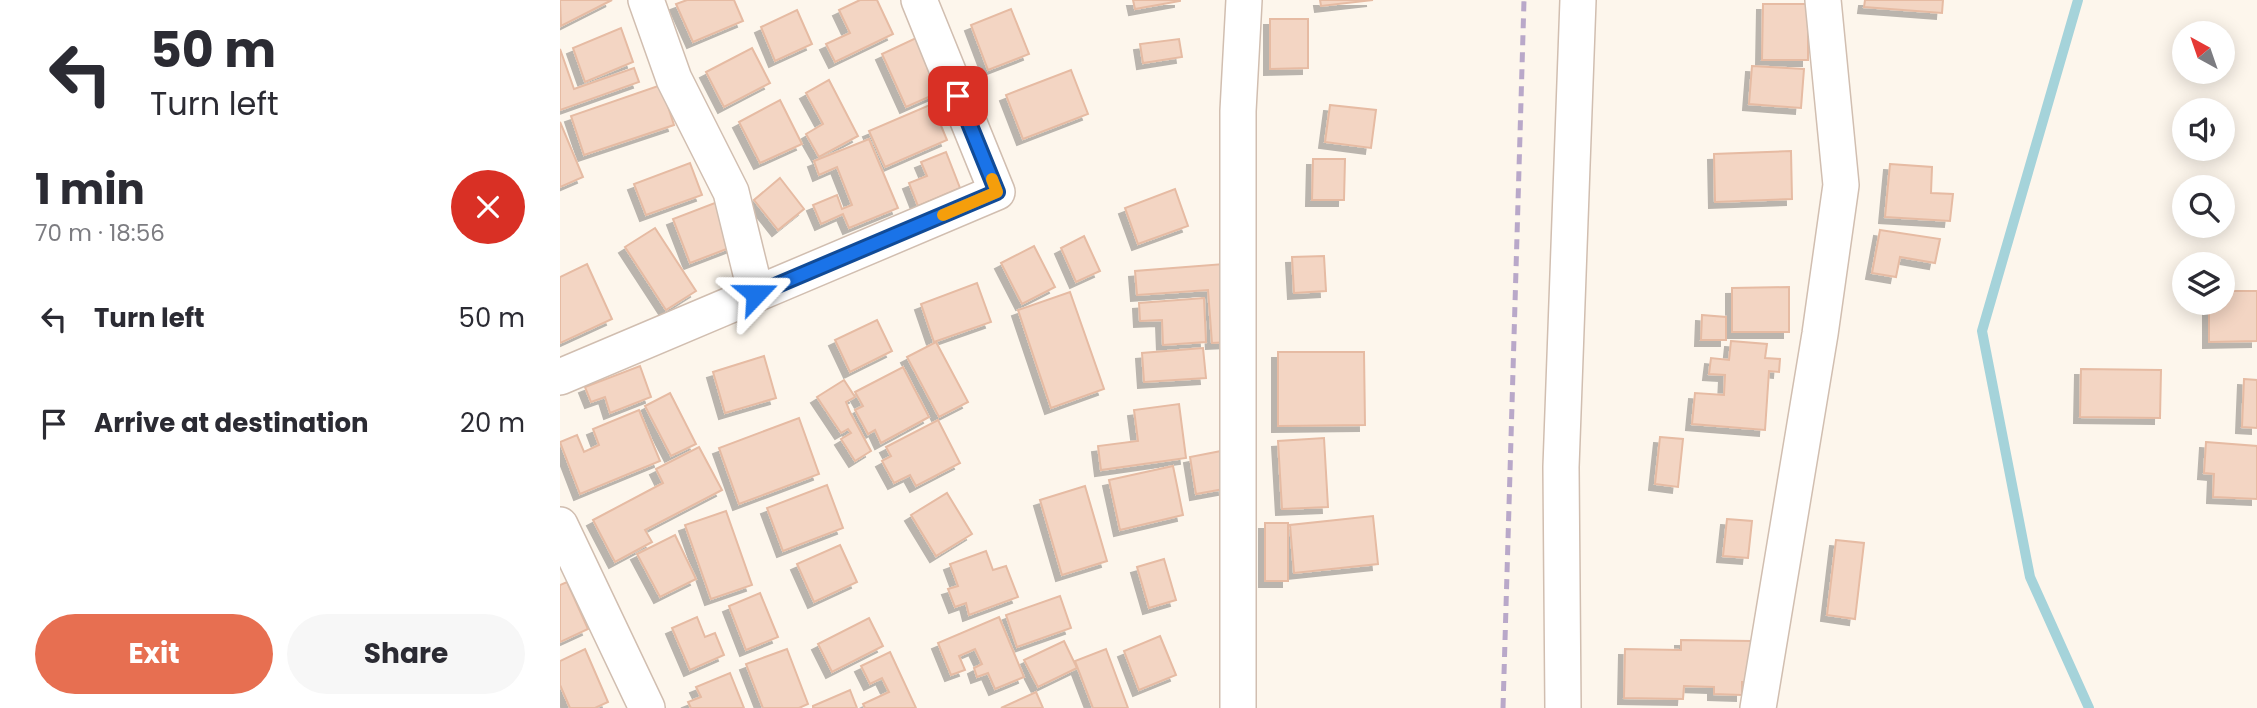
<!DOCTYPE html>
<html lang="en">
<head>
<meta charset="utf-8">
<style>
	:root { --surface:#fff; --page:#f7f7f7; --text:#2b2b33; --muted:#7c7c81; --accent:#e76f51 }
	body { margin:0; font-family:Poppins,sans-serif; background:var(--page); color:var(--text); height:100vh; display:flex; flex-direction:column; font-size:26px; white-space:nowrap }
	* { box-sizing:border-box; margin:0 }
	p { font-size:23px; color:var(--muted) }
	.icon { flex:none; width:38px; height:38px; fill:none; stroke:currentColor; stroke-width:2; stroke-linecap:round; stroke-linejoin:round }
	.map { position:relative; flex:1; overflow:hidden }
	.sheet { display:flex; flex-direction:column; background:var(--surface); width:560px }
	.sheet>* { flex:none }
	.guide { background:#fff; color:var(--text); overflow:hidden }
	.needle { width:46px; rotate:320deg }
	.buttons { position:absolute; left:1612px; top:21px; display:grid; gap:14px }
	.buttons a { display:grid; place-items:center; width:63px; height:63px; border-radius:50%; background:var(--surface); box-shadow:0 4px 18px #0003; font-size:35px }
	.pin { position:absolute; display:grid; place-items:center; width:60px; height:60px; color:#fff; margin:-30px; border-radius:14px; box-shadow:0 4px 10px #0006 }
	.me { position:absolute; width:77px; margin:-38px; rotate:67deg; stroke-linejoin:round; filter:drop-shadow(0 0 5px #0008) }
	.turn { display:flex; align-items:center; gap:24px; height:147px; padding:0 35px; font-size:32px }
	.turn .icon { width:91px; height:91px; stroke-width:2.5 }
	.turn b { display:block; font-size:49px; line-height:60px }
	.round { display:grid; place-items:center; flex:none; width:74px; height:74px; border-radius:37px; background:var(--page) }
	.overview { display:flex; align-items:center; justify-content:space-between; height:119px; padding:0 35px }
	h1 { font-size:42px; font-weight:700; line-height:52px }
	.cta { display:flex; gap:14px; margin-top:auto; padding:14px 35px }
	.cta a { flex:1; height:80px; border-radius:42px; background:var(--accent); color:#fff; font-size:28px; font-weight:700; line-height:80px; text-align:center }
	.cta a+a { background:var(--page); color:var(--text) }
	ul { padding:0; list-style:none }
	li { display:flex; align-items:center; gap:21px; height:105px; padding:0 35px }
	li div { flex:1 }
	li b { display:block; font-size:26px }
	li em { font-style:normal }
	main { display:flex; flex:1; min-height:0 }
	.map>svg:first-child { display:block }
</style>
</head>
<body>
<main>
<section class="sheet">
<div class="guide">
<div class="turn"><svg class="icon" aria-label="left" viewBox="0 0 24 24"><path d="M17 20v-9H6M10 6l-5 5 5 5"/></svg><div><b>50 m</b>Turn left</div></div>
</div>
<div class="overview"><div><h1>1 min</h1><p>70 m · 18:56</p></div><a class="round" style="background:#d93025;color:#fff"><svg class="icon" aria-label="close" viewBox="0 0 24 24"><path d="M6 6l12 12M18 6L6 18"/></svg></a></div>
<ul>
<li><svg class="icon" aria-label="left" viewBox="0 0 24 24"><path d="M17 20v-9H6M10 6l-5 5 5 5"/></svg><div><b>Turn left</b></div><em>50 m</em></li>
<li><svg class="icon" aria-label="arrive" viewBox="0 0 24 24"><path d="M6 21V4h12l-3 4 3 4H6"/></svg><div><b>Arrive at destination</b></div><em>20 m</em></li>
</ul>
<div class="cta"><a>Exit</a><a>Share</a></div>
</section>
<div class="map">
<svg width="1697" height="708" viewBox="0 0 1697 708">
	<defs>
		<filter id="shadow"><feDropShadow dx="-6" dy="6" stdDeviation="0" flood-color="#0004"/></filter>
	</defs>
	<rect width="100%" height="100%" fill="#fdf6ec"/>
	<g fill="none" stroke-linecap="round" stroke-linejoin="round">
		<polyline stroke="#a5d3da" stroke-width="10" points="1518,0 1422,331 1470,577 1529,708"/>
	</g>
	<g fill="#f3d5c3" stroke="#e6bba3" stroke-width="2" filter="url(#shadow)">
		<polygon points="0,0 52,0 1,26"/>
		<polygon points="127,0 174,0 183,21 133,42 116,4"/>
		<polygon points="300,0 317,0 333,34 275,62 266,44 290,33 279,10"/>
		<polygon points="573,0 620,0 620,1 575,9"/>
		<polygon points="760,0 813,0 761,6"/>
		<polygon points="1305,0 1383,0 1382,13 1304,7"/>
		<polygon points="1203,4 1248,4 1248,60 1202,60"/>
		<polygon points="451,9 469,54 428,70 411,25"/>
		<polygon points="237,10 252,44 215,61 201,27"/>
		<polygon points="710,19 748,19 748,68 710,69"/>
		<polygon points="61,28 73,62 25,82 13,48"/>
		<polygon points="356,38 380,92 346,107 322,54"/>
		<polygon points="619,39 622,57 583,63 580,44"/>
		<polygon points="192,48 210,83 164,107 146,72"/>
		<polygon points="0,49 14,89 74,68 79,82 0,110"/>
		<polygon points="1192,66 1244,69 1241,108 1189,104"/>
		<polygon points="511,70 528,114 463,139 446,95"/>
		<polygon points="269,80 298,136 259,157 246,134 263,124 246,93"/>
		<polygon points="101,85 114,125 24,155 11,116"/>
		<polygon points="220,100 242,144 200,163 179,122"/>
		<polygon points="372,104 387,140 325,167 309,131"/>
		<polygon points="770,105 816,110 811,148 765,142"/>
		<polygon points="0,122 23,177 0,187"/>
		<polygon points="309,139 338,208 289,228 283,214 261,224 253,205 277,195 282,209 292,205 277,167 259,175 254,161"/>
		<polygon points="1231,151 1232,199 1155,202 1154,154"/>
		<polygon points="386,152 400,188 358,206 349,183 367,176 361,162"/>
		<polygon points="753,159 785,159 784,200 752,200"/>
		<polygon points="130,163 142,195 86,215 74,184"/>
		<polygon points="1330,164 1372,167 1371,193 1393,194 1390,221 1325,217"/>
		<polygon points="220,178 244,209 218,230 194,200"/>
		<polygon points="615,189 628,226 578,244 565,208"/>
		<polygon points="160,201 177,245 130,263 113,219"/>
		<polygon points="95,228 136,291 106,310 65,247"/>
		<polygon points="1320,230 1380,239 1375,263 1340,257 1336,277 1312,273"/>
		<polygon points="524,236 540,271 516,282 501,248"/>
		<polygon points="474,246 495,287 462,304 441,263"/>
		<polygon points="764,256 766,291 734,293 732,257"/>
		<polygon points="27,264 52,319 0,343 0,277"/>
		<polygon points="664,264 670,342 652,343 648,290 577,295 575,271"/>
		<polygon points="417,283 431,322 374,342 361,304"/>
		<polygon points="1229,287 1229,332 1172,332 1172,288"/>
		<polygon points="1662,291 1697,291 1697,341 1649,342 1649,303 1662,303"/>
		<polygon points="510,292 544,389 491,408 458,310"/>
		<polygon points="644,298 646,342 603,345 602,320 580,321 579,303"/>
		<polygon points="1142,315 1166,317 1166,340 1141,340"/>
		<polygon points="317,320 332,351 290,372 275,340"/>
		<polygon points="1171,341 1207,344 1205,358 1220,359 1219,372 1209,371 1205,430 1132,424 1135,393 1164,395 1165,375 1149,374 1151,358 1169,360"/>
		<polygon points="376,342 408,402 379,417 347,357"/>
		<polygon points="643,348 646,378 584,382 582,353"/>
		<polygon points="718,352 804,352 805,425 718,426"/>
		<polygon points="204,356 216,398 165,413 153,372"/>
		<polygon points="80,366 91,397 50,413 45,397 31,402 25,387"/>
		<polygon points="343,367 369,417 321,443 315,430 308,434 295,410 303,406 295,392"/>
		<polygon points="1521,369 1601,370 1600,418 1520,417"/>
		<polygon points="1684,379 1697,380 1697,428 1682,427"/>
		<polygon points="284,380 295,397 286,402 290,412 311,451 295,461 281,439 291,433 288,429 281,433 257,397"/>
		<polygon points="110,393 136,444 111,456 85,406"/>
		<polygon points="619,404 626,458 541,470 538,446 578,441 574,410"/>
		<polygon points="79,410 100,461 20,494 0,442 17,435 24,452 39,445 33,429"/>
		<polygon points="239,418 259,474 179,504 159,448"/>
		<polygon points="378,420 400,463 356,486 350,475 334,483 322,461 331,456 326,447"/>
		<polygon points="1100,437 1123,439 1118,487 1095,484"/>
		<polygon points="764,438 768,507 722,509 718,441"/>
		<polygon points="1646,442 1697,446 1697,499 1653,497 1654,474 1644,473"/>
		<polygon points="139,447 162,490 85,530 92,542 55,562 33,520 103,483 96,469"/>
		<polygon points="661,451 664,489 636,494 630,457"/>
		<polygon points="613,466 623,515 560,530 549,480"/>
		<polygon points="267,485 283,528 223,551 207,508"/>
		<polygon points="525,486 547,561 502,575 480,500"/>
		<polygon points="387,493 412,534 376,556 351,515"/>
		<polygon points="166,511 192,585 151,599 125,525"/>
		<polygon points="813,516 818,564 734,573 730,525"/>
		<polygon points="1167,519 1192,521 1188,558 1163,556"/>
		<rect x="705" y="523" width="23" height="58"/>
		<polygon points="115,535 136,579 100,597 77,554"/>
		<polygon points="1276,540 1304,543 1295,619 1267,615"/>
		<polygon points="280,545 297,582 254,602 237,564"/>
		<polygon points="426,551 433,570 446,566 458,597 409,615 406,603 395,607 388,589 398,586 390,564"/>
		<polygon points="604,559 616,600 589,608 577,567"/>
		<polygon points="7,582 28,629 0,642 0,585"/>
		<polygon points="200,593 218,637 186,650 169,606"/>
		<polygon points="500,596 511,628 457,647 446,615"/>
		<polygon points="137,617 145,637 155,633 164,655 130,670 112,628"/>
		<polygon points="439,617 464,677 435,689 428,673 417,677 414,668 422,664 415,649 399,656 405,670 391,675 378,643"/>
		<polygon points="309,618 323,646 272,672 258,644"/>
		<polygon points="600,636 616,675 579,690 564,651"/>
		<polygon points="1121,640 1191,641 1189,682 1182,682 1182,695 1154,694 1154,687 1124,686 1123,699 1064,698 1065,649 1121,650"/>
		<polygon points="504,641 517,668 478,687 464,660"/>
		<polygon points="25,649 48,702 35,708 10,708 0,685 0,661"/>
		<polygon points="227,649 248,704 239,708 203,708 186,664"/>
		<polygon points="546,649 568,708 533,708 515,661"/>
		<polygon points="330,652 356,708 305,708 303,704 329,692 322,678 310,684 301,666"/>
		<polygon points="170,673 184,708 131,708 128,702 141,697 136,687"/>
		<polygon points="290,690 297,708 253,708 253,706"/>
		<polygon points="476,692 483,708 441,708"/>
	</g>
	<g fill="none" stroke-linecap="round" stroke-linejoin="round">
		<g stroke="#d1beb0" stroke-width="38">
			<g id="minor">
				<polyline points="86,0 114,79 171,192 196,294"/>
				<polyline points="0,377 437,192 359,0"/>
				<polyline points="0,525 87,708"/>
				<polyline points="678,708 678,111 684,0"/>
				<polyline points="1003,708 1001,467 1018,0"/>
				<polyline points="1198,708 1260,334 1281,185 1263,0"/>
			</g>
		</g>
		<use href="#minor" stroke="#fff" stroke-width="35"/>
		<polyline stroke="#b9a8c9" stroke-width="5" stroke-dasharray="10 7" stroke-linecap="butt" points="943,708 964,0"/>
	</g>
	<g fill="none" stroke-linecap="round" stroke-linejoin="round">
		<g stroke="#114b97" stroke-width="18">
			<polyline id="route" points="196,294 437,192 398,96"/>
		</g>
		<use href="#route" stroke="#1a73e8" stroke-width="12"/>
		<polyline stroke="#f59e0b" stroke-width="12" points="383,215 437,192 432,179"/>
	</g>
</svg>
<div class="buttons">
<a><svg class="needle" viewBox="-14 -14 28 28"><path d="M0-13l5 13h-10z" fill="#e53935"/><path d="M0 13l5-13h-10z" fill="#7c7c81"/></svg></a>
<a><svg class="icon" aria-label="sound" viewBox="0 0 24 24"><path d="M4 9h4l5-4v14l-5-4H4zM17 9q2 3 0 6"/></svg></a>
<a><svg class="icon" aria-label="search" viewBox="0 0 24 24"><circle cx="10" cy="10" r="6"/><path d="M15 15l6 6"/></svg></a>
<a><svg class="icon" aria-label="layers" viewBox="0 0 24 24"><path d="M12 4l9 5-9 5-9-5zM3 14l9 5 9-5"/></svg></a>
</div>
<div class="pin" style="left:398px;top:96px;background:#d93025"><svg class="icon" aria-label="arrive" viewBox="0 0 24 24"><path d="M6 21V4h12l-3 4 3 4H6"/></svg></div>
<svg class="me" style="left:196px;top:294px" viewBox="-20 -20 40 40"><path d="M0-17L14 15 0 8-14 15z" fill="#1a73e8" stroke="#fff" stroke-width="4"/></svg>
</div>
</main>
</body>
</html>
